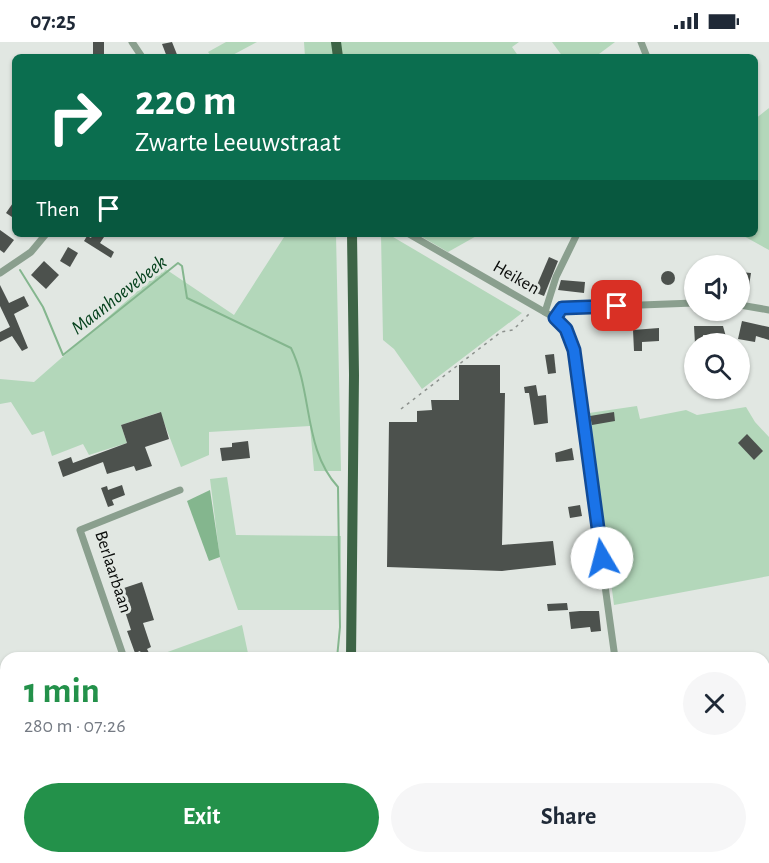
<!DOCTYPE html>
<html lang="en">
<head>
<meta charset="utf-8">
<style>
	:root { --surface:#fff; --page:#f6f6f7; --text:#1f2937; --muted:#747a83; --accent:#23914a }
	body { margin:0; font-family:"Alegreya Sans",sans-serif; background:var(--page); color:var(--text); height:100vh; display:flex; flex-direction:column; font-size:22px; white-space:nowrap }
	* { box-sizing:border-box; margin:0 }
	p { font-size:20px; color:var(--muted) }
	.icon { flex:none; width:33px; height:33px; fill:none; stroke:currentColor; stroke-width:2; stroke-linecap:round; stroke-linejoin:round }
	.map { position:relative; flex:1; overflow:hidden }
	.drawer { position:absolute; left:0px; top:610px; width:770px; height:212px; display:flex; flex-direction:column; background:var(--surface); border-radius:18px 18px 0 0; box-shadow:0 2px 4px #0004 }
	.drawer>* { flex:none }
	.top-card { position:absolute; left:12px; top:12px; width:746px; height:183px; border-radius:9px; box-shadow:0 2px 4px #0004; background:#0b6e4f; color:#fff; overflow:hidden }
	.fabs { position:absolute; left:684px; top:213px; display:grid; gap:12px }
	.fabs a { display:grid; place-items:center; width:66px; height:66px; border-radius:50%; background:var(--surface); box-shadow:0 2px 4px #0004; font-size:30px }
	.pin { position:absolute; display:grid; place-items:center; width:51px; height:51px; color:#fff; margin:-26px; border-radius:12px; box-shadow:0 3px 9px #0006 }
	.me { position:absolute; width:66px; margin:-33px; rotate:352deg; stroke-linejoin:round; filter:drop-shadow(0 0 4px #0008) }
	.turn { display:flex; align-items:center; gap:21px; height:126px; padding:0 24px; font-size:27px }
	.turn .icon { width:78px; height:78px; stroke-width:2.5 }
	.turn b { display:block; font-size:42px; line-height:51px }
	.then { display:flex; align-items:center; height:57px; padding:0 24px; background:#0003; gap:12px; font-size:22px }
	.round { display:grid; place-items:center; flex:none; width:63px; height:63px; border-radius:32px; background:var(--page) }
	.summary { display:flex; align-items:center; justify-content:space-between; height:102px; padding:0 24px }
	h1 { font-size:36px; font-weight:600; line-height:45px; color:var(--accent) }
	.button { display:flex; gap:12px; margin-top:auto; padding:12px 24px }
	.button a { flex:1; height:69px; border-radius:36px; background:var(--accent); color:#fff; font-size:24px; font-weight:600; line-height:69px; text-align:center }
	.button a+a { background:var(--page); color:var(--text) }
	.status { display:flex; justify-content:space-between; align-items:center; height:42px; padding:0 30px; background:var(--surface); direction:ltr }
	.status svg { height:16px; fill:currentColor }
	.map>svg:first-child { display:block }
</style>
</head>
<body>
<div class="status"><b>07:25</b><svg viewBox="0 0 49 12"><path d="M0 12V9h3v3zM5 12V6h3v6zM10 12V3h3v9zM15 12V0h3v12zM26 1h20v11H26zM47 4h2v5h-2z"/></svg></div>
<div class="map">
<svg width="769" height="821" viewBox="0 0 769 821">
	<rect width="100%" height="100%" fill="#e1e7e2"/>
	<g fill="#b3d7ba">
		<polygon points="226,0 257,0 229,15 212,15 208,10"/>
		<polygon points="304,0 519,0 512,5 519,15 305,15"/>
		<polygon points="552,0 615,0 595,15 563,15"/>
		<polygon points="769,66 769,208 740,192 754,192 755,77"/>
		<polygon points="286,192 336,192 341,429 314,429 310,384 209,390 209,413 181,425 160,370 121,383 127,401 89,413 83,402 52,414 44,389 32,393 11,360 0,362 0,337 34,340 164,226 234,273"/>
		<polygon points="381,192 388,192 522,271 422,347 394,307 383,298"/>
		<polygon points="417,192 480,192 448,210"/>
		<polygon points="637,364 640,377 686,368 697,373 746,365 755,380 769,395 769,534 614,563 589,371"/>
		<polygon points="227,435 236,493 341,494 341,568 238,568 220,517 210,437"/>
		<polygon points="242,583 249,616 151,616"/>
		<polygon points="94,816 142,816 141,821 93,821"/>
		<polygon points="48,817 60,821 0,821 0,819"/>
	</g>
	<polygon fill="#84b68e" points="210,448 220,515 209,519 187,459"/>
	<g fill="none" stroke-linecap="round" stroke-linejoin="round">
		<g stroke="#84b68e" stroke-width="2">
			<path d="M20 228 43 265 63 313 178 221 182 224 187 256 291 306C313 351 303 407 338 445L340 585 337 616"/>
			<polyline points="343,816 345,821"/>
		</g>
	</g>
	<g fill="#4c514d">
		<rect x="93" y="0" width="11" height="15"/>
		<polygon points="172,0 178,15 167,15 162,2"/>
		<polygon points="15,158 15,177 6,171"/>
		<polygon points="0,188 14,198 4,211 0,208"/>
		<polygon points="93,192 106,192 100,201 114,210 111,216 84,199 87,194 91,196"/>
		<polygon points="68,205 78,211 70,225 60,219"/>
		<polygon points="549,215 558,219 544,254 534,250"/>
		<polygon points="44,219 59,233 46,247 31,233"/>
		<circle cx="668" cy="236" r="7"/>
		<polygon points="740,230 751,231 749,244 740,242"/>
		<polygon points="561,238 585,240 584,251 558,248"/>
		<polygon points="0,243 9,261 24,254 29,264 14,272 28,306 22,309 12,294 0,300 0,290 10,285 0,264"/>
		<polygon points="742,279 769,285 769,298 756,294 755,300 738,297"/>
		<polygon points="694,284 723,284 728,302 719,302 717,293 703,293 703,302 695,302"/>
		<polygon points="659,286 659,299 642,300 642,309 634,309 633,288"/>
		<polygon points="554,312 556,331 548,332 545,313"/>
		<polygon points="459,323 500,323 500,351 505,351 502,503 553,499 556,523 502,529 387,525 389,380 417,380 417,369 432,368 431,358 459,358"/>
		<polygon points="536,343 538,354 546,353 548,381 534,383 529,351 525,351 524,345"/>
		<polygon points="161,370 169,397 145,405 152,424 136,429 134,424 107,432 103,420 63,435 58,420 71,415 73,421 127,401 121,383"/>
		<polygon points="614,370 615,379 592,383 590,374"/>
		<polygon points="747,392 763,409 754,418 738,401"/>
		<polygon points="248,399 250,416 222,419 220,406 232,405 232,401"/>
		<polygon points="572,406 574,418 556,420 555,411"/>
		<polygon points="122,443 125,453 112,458 114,463 108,465 101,446 107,444 108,448"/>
		<polygon points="580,463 582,474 570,476 568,465"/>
		<polygon points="142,540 154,578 143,581 151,605 147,607 149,611 142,613 140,609 135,611 127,589 131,588 118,548"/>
		<polygon points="567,561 568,568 548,569 547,562"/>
		<polygon points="580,569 599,569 601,589 591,590 590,585 571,587 569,570"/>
	</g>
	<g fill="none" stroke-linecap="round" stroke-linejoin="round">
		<g stroke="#8d928e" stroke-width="1.5" stroke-dasharray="3 4.5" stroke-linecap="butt">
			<polyline points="401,367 501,290 513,288 531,270"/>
			<polyline points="421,816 433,821"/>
		</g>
		<g stroke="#8a9f8e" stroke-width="7">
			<polyline points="132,0 142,15"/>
			<polyline points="641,0 647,15"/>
			<polyline points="409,192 555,276 566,287 571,298 615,616"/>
			<polyline points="0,231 31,210 46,192"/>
			<polyline points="740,263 769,268"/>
			<polyline points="545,270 556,235 577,192"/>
			<polyline points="555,276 562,266 694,261"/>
			<polyline points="124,616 80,488 180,448"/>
			<polyline points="764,779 765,779"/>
			<polyline points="459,816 466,821"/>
			<polyline points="267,821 268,816"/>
			<polyline points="602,821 605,816"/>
		</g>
		<g stroke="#8a9f8e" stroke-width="8">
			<polyline points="0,656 6,659"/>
			<polyline points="443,816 451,821"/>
		</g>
		<g stroke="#3d6446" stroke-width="10">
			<polyline points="336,0 338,15"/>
			<polyline points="351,616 354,333 352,192"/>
			<polyline points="351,816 352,821"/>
			<polyline points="364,816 364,821"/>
		</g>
	</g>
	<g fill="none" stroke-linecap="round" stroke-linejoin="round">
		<g stroke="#114b97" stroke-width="15">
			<polyline id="route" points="602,516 574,308 566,287 555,276 562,266 617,264"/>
		</g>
		<use href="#route" stroke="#1a73e8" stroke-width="10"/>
	</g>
	<g text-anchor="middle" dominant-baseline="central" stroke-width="6" stroke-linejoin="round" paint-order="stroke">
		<g font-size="18" fill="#0a0c0a" stroke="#e1e7e2">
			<text transform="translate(516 236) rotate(30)">Heiken</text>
			<text transform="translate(113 530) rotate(72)">Berlaarbaan</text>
		</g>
		<g font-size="20" font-style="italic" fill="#05411c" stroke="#e1e7e2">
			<text transform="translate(119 253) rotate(-38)">Maanhoevebeek</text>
		</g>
	</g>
</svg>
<div class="fabs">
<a><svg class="icon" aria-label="sound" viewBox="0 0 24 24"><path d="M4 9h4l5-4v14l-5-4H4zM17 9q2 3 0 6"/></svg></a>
<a><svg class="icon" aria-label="search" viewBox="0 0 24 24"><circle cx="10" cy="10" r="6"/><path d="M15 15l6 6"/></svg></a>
</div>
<div class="pin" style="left:617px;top:264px;background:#d93025"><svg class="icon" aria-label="arrive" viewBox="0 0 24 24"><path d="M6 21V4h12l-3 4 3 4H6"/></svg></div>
<svg class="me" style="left:602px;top:516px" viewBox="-20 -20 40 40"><circle r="19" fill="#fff"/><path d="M0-13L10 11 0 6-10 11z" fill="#1a73e8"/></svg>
<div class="top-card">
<div class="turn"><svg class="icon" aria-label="right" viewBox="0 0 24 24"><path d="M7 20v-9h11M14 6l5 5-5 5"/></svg><div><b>220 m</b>Zwarte Leeuwstraat</div></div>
<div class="then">Then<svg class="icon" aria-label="arrive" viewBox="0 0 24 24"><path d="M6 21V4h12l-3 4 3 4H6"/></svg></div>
</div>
<section class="drawer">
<div class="summary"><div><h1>1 min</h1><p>280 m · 07:26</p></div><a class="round"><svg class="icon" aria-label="close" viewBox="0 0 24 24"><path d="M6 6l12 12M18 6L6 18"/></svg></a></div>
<div class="button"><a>Exit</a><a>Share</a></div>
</section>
</div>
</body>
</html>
